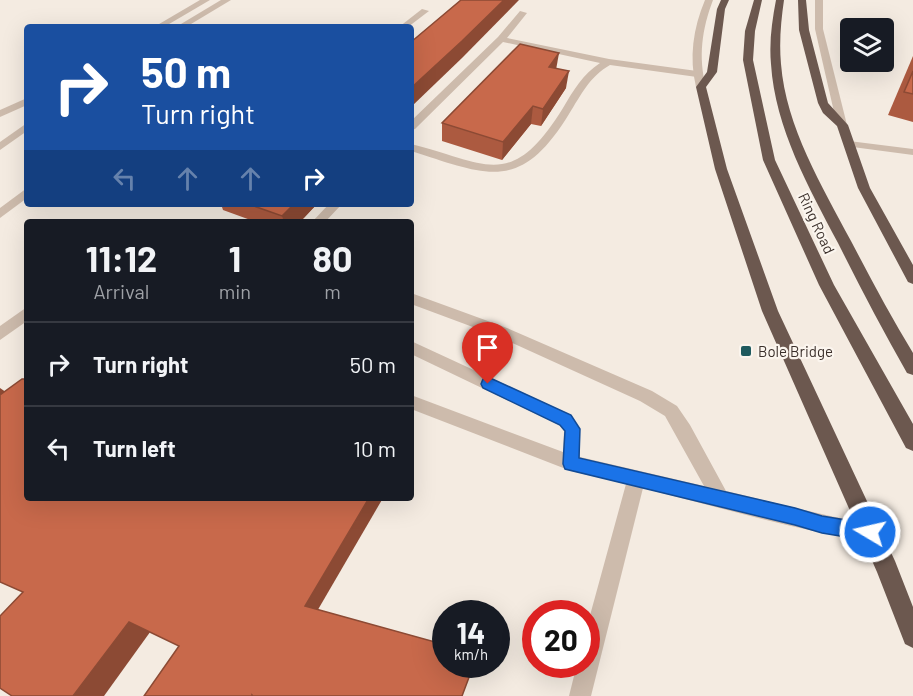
<!DOCTYPE html>
<html lang="en">
<head>
<meta charset="utf-8">
<style>
	:root { --surface:#171b24; --page:#20242c; --text:#f1f3f6; --muted:#9ea1a6; --line:#363941 }
	body { margin:0; font-family:Barlow,sans-serif; background:var(--page); color:var(--text); height:100vh; display:flex; flex-direction:column; font-size:22px; white-space:nowrap }
	* { box-sizing:border-box; margin:0 }
	p { font-size:20px; color:var(--muted) }
	.icon { flex:none; width:33px; height:33px; fill:none; stroke:currentColor; stroke-width:2; stroke-linecap:round; stroke-linejoin:round }
	.map { position:relative; flex:1; overflow:hidden }
	.details { position:absolute; left:24px; top:219px; width:390px; height:282px; display:flex; flex-direction:column; background:var(--surface); border-radius:6px; box-shadow:0 6px 24px #0002 }
	.details>* { flex:none }
	.hud { position:absolute; left:24px; top:24px; width:390px; height:183px; border-radius:6px; box-shadow:0 6px 24px #0002; background:#1a4fa0; color:#fff; overflow:hidden }
	.tools { position:absolute; left:840px; top:18px; display:grid; gap:12px }
	.tools a { display:grid; place-items:center; width:54px; height:54px; border-radius:6px; background:var(--surface); box-shadow:0 6px 24px #0002; font-size:30px }
	.speed { position:absolute; left:432px; top:600px; display:flex; gap:12px; font-size:30px; font-weight:700; text-align:center }
	.speed>* { display:grid; place-content:center; width:78px; height:78px; border-radius:50%; background:var(--surface); box-shadow:0 6px 24px #0002; line-height:1 }
	.speed small { font-size:15px; font-weight:400 }
	.speed .limit { border:9px solid #d22; background:#fff; color:#111 }
	.pin { position:absolute; display:grid; place-items:center; width:51px; height:51px; color:#fff; margin:-62px -26px; border-radius:50% 50% 50% 0; rotate:-45deg; box-shadow:0 0 6px #0007 }
	.pin .icon { rotate:45deg }
	.me { position:absolute; width:66px; margin:-33px; rotate:279deg; stroke-linejoin:round; filter:drop-shadow(0 0 4px #0008) }
	.turn { display:flex; align-items:center; gap:21px; height:126px; padding:0 18px; font-size:27px }
	.turn .icon { width:78px; height:78px; stroke-width:2.5 }
	.turn b { display:block; font-size:42px; line-height:51px }
	.lanes { display:flex; align-items:center; height:57px; padding:0 18px; background:#0003; justify-content:center; gap:30px; direction:ltr }
	.lanes .off { opacity:.35 }
	.eta { display:flex; justify-content:space-evenly; align-items:center; height:102px; text-align:center }
	.eta b { font-size:36px; font-weight:700; line-height:42px }
	ul { padding:0; list-style:none }
	li { display:flex; align-items:center; gap:18px; height:84px; padding:0 18px; border-top:2px solid var(--line) }
	li div { flex:1 }
	li b { display:block; font-size:22px }
	li em { font-style:normal }
	.map>svg:first-child { display:block }
</style>
</head>
<body>
<div class="map">
<svg width="913" height="696" viewBox="0 0 913 696">
	<rect width="100%" height="100%" fill="#f4ebe1"/>
	<g fill="none" stroke-linecap="round" stroke-linejoin="round">
		<g fill="#cdbbac" fill-rule="evenodd">
			<polygon points="200,0 210,0 164,27 154,27"/>
			<polygon points="221,0 231,0 186,27 176,27"/>
			<polygon points="422,9 429,11 408,27 399,27"/>
			<path d="M520 11 527 13 507 38 609 59 697 71 702 74 697 77 610 65C590 76 581 95 569 114 520 194 487 175 411 151V144C487 163 511 192 563 108 573 91 583 74 600 63L503 42 415 129 411 130V121L498 37Z"/>
			<polygon points="27,98 27,105 0,117 0,110"/>
			<polygon points="27,123 27,131 0,150 0,142"/>
			<polygon points="849,141 913,149 913,155 845,146 845,142"/>
			<polygon points="27,188 27,198 0,218 0,208"/>
			<polygon points="329,204 342,204 325,222 312,222"/>
			<path d="M411 293 507 328 652 391 677 406 690 425 726 491C774 502 821 516 870 523L877 525 879 532 877 539 870 541C794 530 718 507 643 488L591 696H569L577 664H586V630L626 484 571 471 411 409V395L563 452 564 431 559 425 411 354V341L571 415 580 429V457L704 486 665 416 640 401 497 336 411 304Z"/>
			<polygon points="27,307 27,321 0,340 0,326"/>
		</g>
		<g fill="#cdbbac" fill-rule="evenodd">
			<path d="M705 0H713C702 29 698 57 706 87L701 90 696 87C689 57 693 29 705 0Z"/>
			<polygon points="815,0 823,0 823,29 847,125 842,128 837,125 815,29"/>
		</g>
		<g fill="#6c584f" fill-rule="evenodd">
			<polygon points="721,0 729,0 725,9 717,72 706,87 727,169 778,311 895,561 913,607 913,648 905,644 877,572 762,311 715,169 696,87 707,72 717,9"/>
			<polygon points="754,0 762,0 755,31 753,60 775,160 834,285 913,424 913,451 906,448 819,285 763,160 743,60 745,31"/>
			<path d="M776 0H784C781 21 779 42 781 64 786 127 822 186 851 241 871 279 891 317 913 353V375L907 373C883 331 860 287 838 243 809 188 775 128 771 64 769 42 772 21 776 0Z"/>
			<polygon points="798,0 806,0 809,30 828,103 848,125 870,188 913,265 913,284 908,282 858,188 837,126 823,113 818,103 799,30"/>
		</g>
	</g>
	<g fill="#ac5a40">
		<polygon points="913,56 913,122 888,115"/>
		<polygon points="557,69 566,88 541,126 531,124 502,160 442,141 442,123"/>
		<polygon points="221,204 317,204 300,222 256,222 223,210"/>
	</g>
	<g fill="#8c4a34">
		<polygon points="504,0 519,0 462,58 411,107 411,88"/>
		<polygon points="559,53 556,70 549,67"/>
		<polygon points="569,71 566,88 541,126 543,109"/>
		<polygon points="533,106 531,124 502,160 503,142"/>
		<polygon points="294,204 317,204 300,222 284,222 282,216"/>
		<polygon points="0,388 13,397 0,405"/>
		<polygon points="369,498 383,498 316,613 305,606"/>
		<polygon points="129,622 153,628 104,696 73,696"/>
	</g>
	<g fill="#c8694b" stroke="#8c4a34" stroke-width="1.5">
		<polygon points="461,0 504,0 462,41 411,88 411,42"/>
		<polygon points="520,44 559,53 549,67 569,71 543,109 533,106 503,142 442,123"/>
		<polygon points="913,71 913,94 904,92"/>
		<polygon points="248,204 294,204 282,216"/>
		<polygon points="22,379 27,379 27,498 369,498 305,606 446,645 446,664 474,664 462,696 253,696 252,695 252,696 144,696 179,646 129,622 73,696 12,696 0,688 0,616 23,592 0,582 0,395"/>
	</g>
	<polygon fill="#1a73e8" stroke="#114b97" stroke-width="1.5" points="488,377 571,415 580,429 579,458 795,508 822,516 870,524 876,526 878,532 876,538 870,541 822,533 795,525 565,469 563,464 565,431 560,425 483,388 481,384 483,379"/>
	<rect fill="#1f5a5e" stroke="#fbf5ee" stroke-width="2" x="740" y="345" width="12" height="12" rx="3"/>
	<g text-anchor="middle" dominant-baseline="central" stroke-width="4.5" stroke-linejoin="round" paint-order="stroke">
		<g font-size="15" fill="#3b302b" stroke="#fbf5ee">
			<text transform="translate(817 223) rotate(65)">Ring Road</text>
		</g>
		<g font-size="15" fill="#3b302b" stroke="#fbf5ee" text-anchor="start">
			<text x="758" y="351">Bole Bridge</text>
		</g>
	</g>
</svg>
<div class="tools">
<a><svg class="icon" aria-label="layers" viewBox="0 0 24 24"><path d="M12 4l9 5-9 5-9-5zM3 14l9 5 9-5"/></svg></a>
</div>
<div class="speed"><div>14<small>km/h</small></div><div class="limit">20</div></div>
<div class="pin" style="left:488px;top:384px;background:#d93025"><svg class="icon" aria-label="arrive" viewBox="0 0 24 24"><path d="M6 21V4h12l-3 4 3 4H6"/></svg></div>
<svg class="me" style="left:870px;top:532px" viewBox="-20 -20 40 40"><circle r="17" fill="#1a73e8" stroke="#fff" stroke-width="3"/><path d="M0-11L8 9 0 5-8 9z" fill="#fff"/></svg>
<div class="hud">
<div class="turn"><svg class="icon" aria-label="right" viewBox="0 0 24 24"><path d="M7 20v-9h11M14 6l5 5-5 5"/></svg><div><b>50 m</b>Turn right</div></div>
<div class="lanes"><svg class="icon off" aria-label="left" viewBox="0 0 24 24"><path d="M17 20v-9H6M10 6l-5 5 5 5"/></svg><svg class="icon off" aria-label="ahead" viewBox="0 0 24 24"><path d="M12 20V5M6 11l6-6 6 6"/></svg><svg class="icon off" aria-label="ahead" viewBox="0 0 24 24"><path d="M12 20V5M6 11l6-6 6 6"/></svg><svg class="icon" aria-label="right" viewBox="0 0 24 24"><path d="M7 20v-9h11M14 6l5 5-5 5"/></svg></div>
</div>
<section class="details">
<div class="eta">
<div><b>11:12</b><p>Arrival</p></div>
<div><b>1</b><p>min</p></div>
<div><b>80</b><p>m</p></div>
</div>
<ul>
<li><svg class="icon" aria-label="right" viewBox="0 0 24 24"><path d="M7 20v-9h11M14 6l5 5-5 5"/></svg><div><b>Turn right</b></div><em>50 m</em></li>
<li><svg class="icon" aria-label="left" viewBox="0 0 24 24"><path d="M17 20v-9H6M10 6l-5 5 5 5"/></svg><div><b>Turn left</b></div><em>10 m</em></li>
</ul>
</section>
</div>
</body>
</html>
